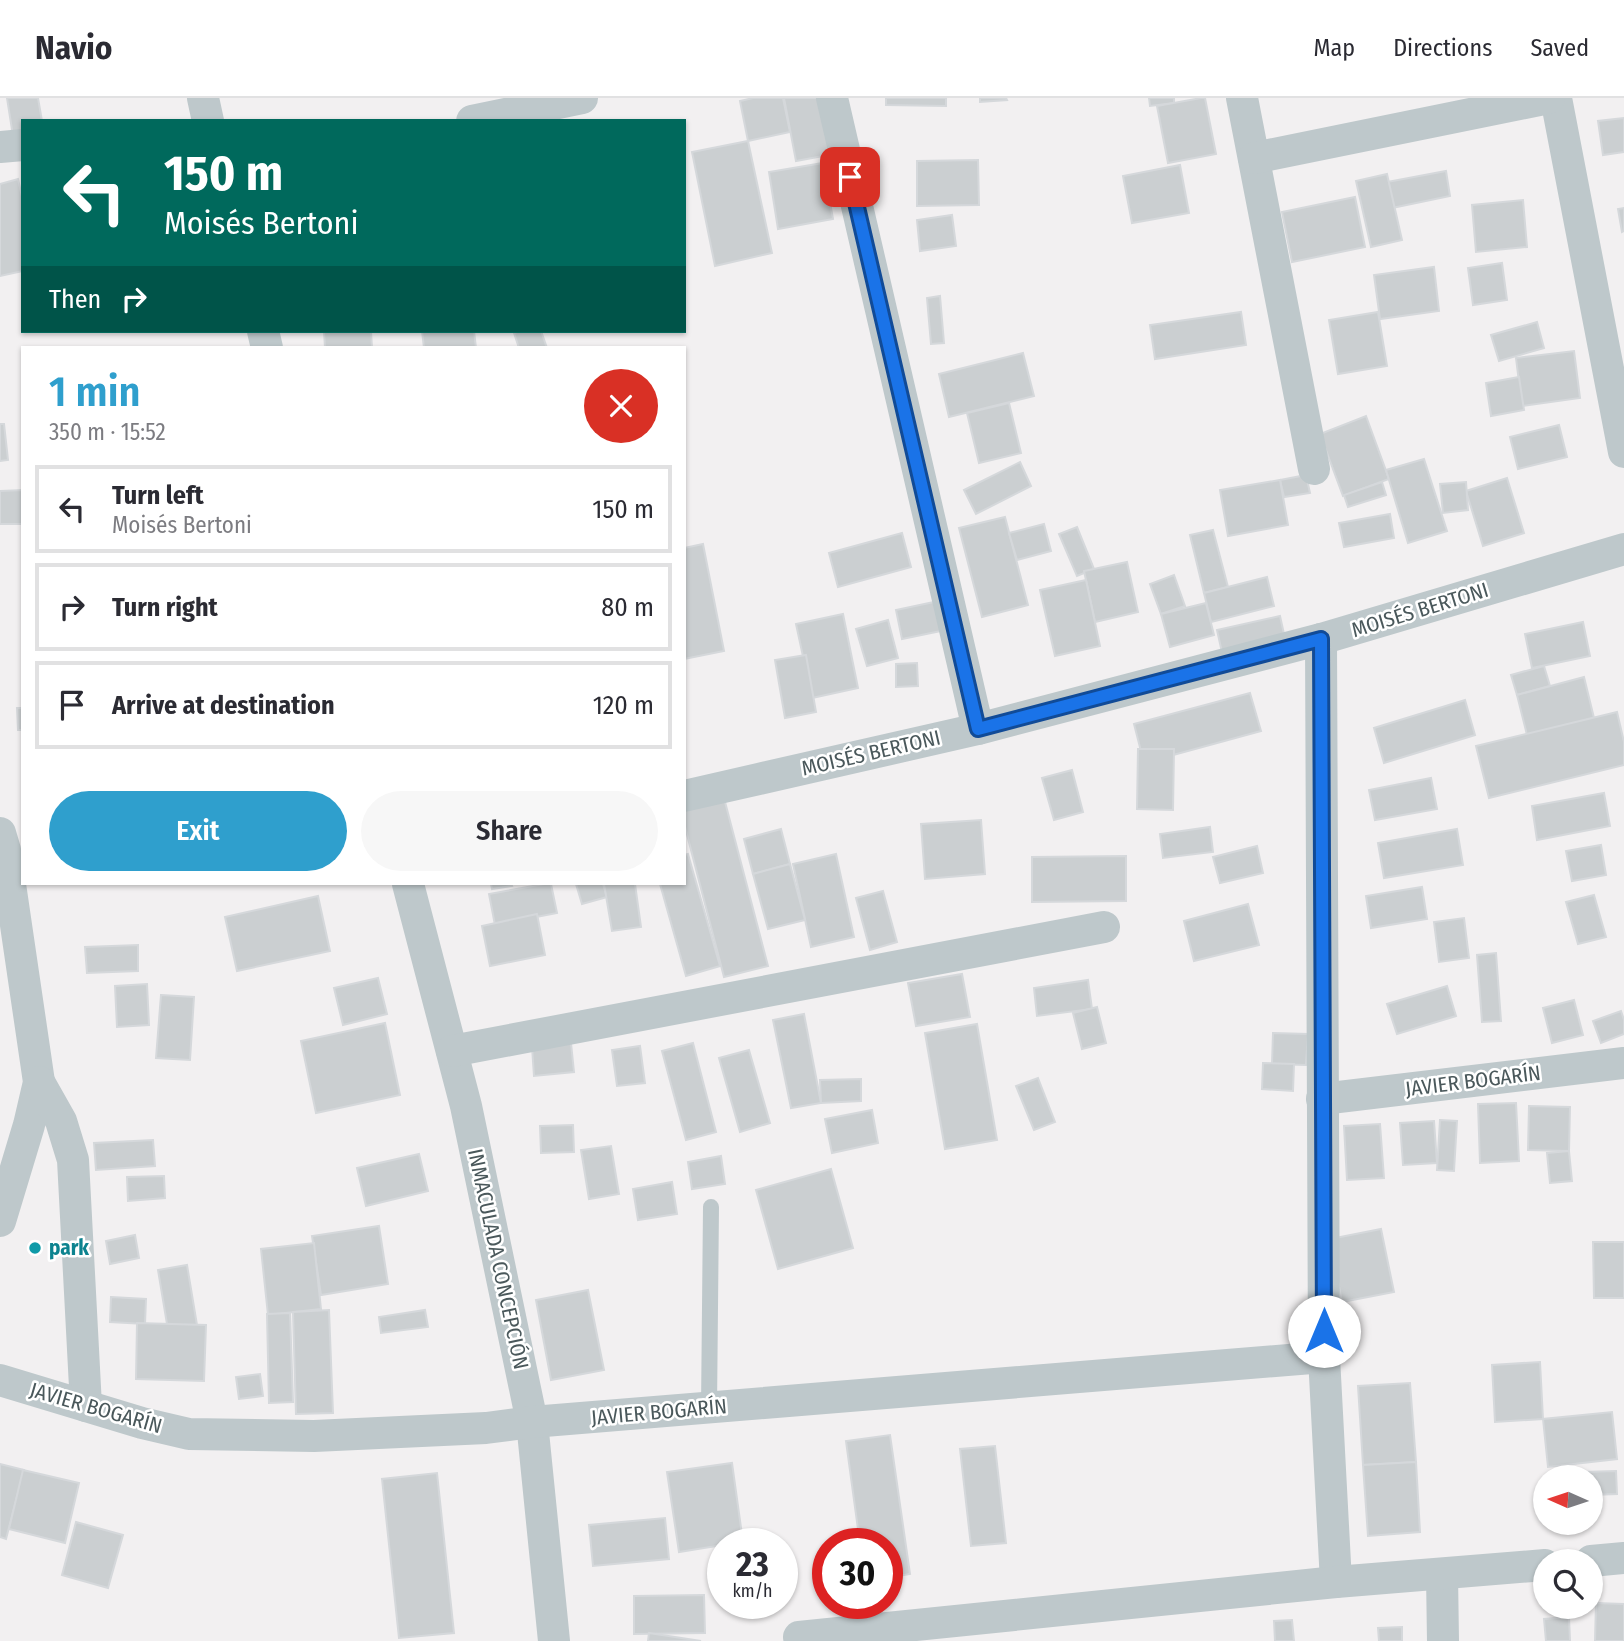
<!DOCTYPE html>
<html lang="en">
<head>
<meta charset="utf-8">
<style>
	:root { --surface:#fff; --page:#f7f7f7; --text:#2b2b33; --muted:#7c7c81; --line:#e1e1e2; --accent:#2f9fcd }
	body { margin:0; font-family:"Fira Sans Condensed",sans-serif; background:var(--page); color:var(--text); height:100vh; display:flex; flex-direction:column; font-size:26px; white-space:nowrap }
	* { box-sizing:border-box; margin:0 }
	p { font-size:23px; color:var(--muted) }
	.icon { flex:none; width:38px; height:38px; fill:none; stroke:currentColor; stroke-width:2; stroke-linecap:round; stroke-linejoin:round }
	.map { position:relative; flex:1; overflow:hidden }
	.details { position:absolute; left:21px; top:248px; width:665px; height:539px; display:flex; flex-direction:column; background:var(--surface); border-radius:0px; box-shadow:0 2px 5px #0004 }
	.details>* { flex:none }
	.guide { position:absolute; left:21px; top:21px; width:665px; height:214px; border-radius:0px; box-shadow:0 2px 5px #0004; background:#00695c; color:#fff; overflow:hidden }
	.needle { width:46px; rotate:273deg }
	.tools { position:absolute; left:1533px; top:1367px; display:grid; gap:14px }
	.tools a { display:grid; place-items:center; width:70px; height:70px; border-radius:50%; background:var(--surface); box-shadow:0 2px 5px #0004; font-size:35px }
	.speed { position:absolute; left:707px; top:1430px; display:flex; gap:14px; font-size:35px; font-weight:700; text-align:center }
	.speed>* { display:grid; place-content:center; width:91px; height:91px; border-radius:50%; background:var(--surface); box-shadow:0 2px 5px #0004; line-height:1 }
	.speed small { font-size:18px; font-weight:400 }
	.speed .limit { border:10px solid #d22; background:#fff; color:#111 }
	.pin { position:absolute; display:grid; place-items:center; width:60px; height:60px; color:#fff; margin:-30px; border-radius:14px; box-shadow:0 4px 10px #0006 }
	.me { position:absolute; width:77px; margin:-38px; rotate:0deg; stroke-linejoin:round; filter:drop-shadow(0 0 5px #0008) }
	.turn { display:flex; align-items:center; gap:24px; height:147px; padding:0 28px; font-size:32px }
	.turn .icon { width:91px; height:91px; stroke-width:2.5 }
	.turn b { display:block; font-size:49px; line-height:60px }
	.then { display:flex; align-items:center; height:66px; padding:0 28px; background:#0003; gap:14px; font-size:26px }
	.round { display:grid; place-items:center; flex:none; width:74px; height:74px; border-radius:37px; background:var(--page) }
	.summary { display:flex; align-items:center; justify-content:space-between; height:119px; padding:0 28px }
	h1 { font-size:42px; font-weight:600; line-height:52px; color:var(--accent) }
	.primary-button { display:flex; gap:14px; margin-top:auto; padding:14px 28px }
	.primary-button a { flex:1; height:80px; border-radius:42px; background:var(--accent); color:#fff; font-size:28px; font-weight:600; line-height:80px; text-align:center }
	.primary-button a+a { background:var(--page); color:var(--text) }
	ul { padding:0; list-style:none }
	li { display:flex; align-items:center; gap:21px; height:88px; margin:0 14px 10px; padding:0 14px; border:4px solid var(--line); border-radius:0px }
	li div { flex:1 }
	li b { display:block; font-size:26px }
	li em { font-style:normal }
	header { display:flex; align-items:center; gap:42px; box-sizing:border-box; height:98px; padding:0 35px; background:var(--surface); border-bottom:2px solid var(--line) }
	header strong { font-size:33px }
	nav { display:flex; gap:38px; margin-inline-start:auto; font-size:24px }
	.map>svg:first-child { display:block }
</style>
</head>
<body>
<header>
<strong>Navio</strong>
<nav><a>Map</a><a>Directions</a><a>Saved</a></nav>
</header>
<div class="map">
<svg width="1624" height="1543" viewBox="0 0 1624 1543">
	<rect width="100%" height="100%" fill="#f2f0f1"/>
	<g fill="#cbcfd1" stroke="#d5d8db" stroke-width="2">
		<polygon points="7,0 38,0 42,23 23,23 23,36 13,38"/>
		<polygon points="753,0 783,0 790,34 748,43 740,3"/>
		<polygon points="784,0 824,0 834,56 796,63"/>
		<polygon points="886,0 946,0 946,8 886,7"/>
		<polygon points="980,0 1006,0 1007,2 980,4"/>
		<polygon points="1149,0 1174,0 1174,5 1150,8"/>
		<polygon points="1201,0 1205,0 1216,56 1168,65 1157,8"/>
		<polygon points="1624,20 1624,54 1603,57 1598,23"/>
		<polygon points="748,43 772,155 715,168 692,54"/>
		<polygon points="978,62 979,107 917,108 917,63"/>
		<polygon points="823,65 833,121 778,131 769,74"/>
		<polygon points="1180,67 1189,115 1132,125 1123,78"/>
		<polygon points="1446,73 1450,98 1392,110 1387,84"/>
		<polygon points="1387,76 1402,142 1371,149 1356,83"/>
		<polygon points="18,81 23,103 23,173 0,178 0,86"/>
		<polygon points="1355,99 1365,149 1292,164 1282,114"/>
		<polygon points="1523,102 1527,149 1476,154 1472,107"/>
		<polygon points="1624,110 1624,133 1622,134 1618,111"/>
		<polygon points="952,117 956,148 920,153 917,122"/>
		<polygon points="1502,165 1507,202 1473,207 1468,170"/>
		<polygon points="1434,169 1439,213 1380,221 1374,177"/>
		<polygon points="940,198 944,245 931,246 927,200"/>
		<polygon points="1241,214 1246,247 1155,261 1150,227"/>
		<polygon points="1378,214 1387,268 1338,276 1329,222"/>
		<polygon points="1537,224 1544,250 1499,263 1491,237"/>
		<polygon points="324,233 371,233 372,250 325,250"/>
		<polygon points="422,233 474,233 476,250 424,250"/>
		<polygon points="520,233 541,233 547,250 519,250 514,235"/>
		<polygon points="1574,253 1580,300 1522,308 1516,260"/>
		<polygon points="1023,255 1034,298 949,319 939,276"/>
		<polygon points="1519,279 1524,312 1491,318 1486,285"/>
		<polygon points="1009,305 1021,355 979,365 967,315"/>
		<polygon points="1366,318 1389,381 1343,398 1320,336"/>
		<polygon points="0,326 4,326 8,362 0,363"/>
		<polygon points="1559,327 1567,359 1518,371 1510,339"/>
		<polygon points="1424,361 1447,433 1408,445 1386,372"/>
		<polygon points="1020,364 1031,388 976,416 964,392"/>
		<polygon points="1306,377 1310,395 1284,399 1280,382"/>
		<polygon points="1507,380 1524,435 1483,448 1466,393"/>
		<polygon points="1280,382 1288,427 1228,438 1220,392"/>
		<polygon points="1382,384 1386,397 1348,409 1344,397"/>
		<polygon points="1466,384 1468,412 1443,415 1440,386"/>
		<polygon points="23,392 23,426 0,426 0,393"/>
		<polygon points="1390,416 1394,440 1344,449 1339,425"/>
		<polygon points="1005,419 1028,507 982,519 959,430"/>
		<polygon points="1044,426 1051,453 1017,462 1009,435"/>
		<polygon points="1077,429 1094,471 1077,478 1059,436"/>
		<polygon points="1213,432 1228,489 1204,495 1190,437"/>
		<polygon points="902,435 911,469 838,489 829,455"/>
		<polygon points="703,446 724,553 684,561 684,450"/>
		<polygon points="1127,464 1138,514 1095,524 1084,473"/>
		<polygon points="1174,477 1185,508 1161,516 1150,486"/>
		<polygon points="1267,479 1274,508 1211,524 1204,495"/>
		<polygon points="1086,482 1100,548 1055,558 1040,492"/>
		<polygon points="934,504 941,533 902,541 896,512"/>
		<polygon points="1206,505 1214,537 1170,549 1161,516"/>
		<polygon points="843,516 858,590 812,600 796,526"/>
		<polygon points="1280,518 1286,545 1223,559 1217,532"/>
		<polygon points="888,522 898,560 867,568 856,531"/>
		<polygon points="1583,524 1590,558 1532,570 1525,536"/>
		<polygon points="806,557 816,614 785,620 775,562"/>
		<polygon points="917,565 918,588 896,589 896,566"/>
		<polygon points="1544,568 1550,588 1517,597 1511,577"/>
		<polygon points="1584,579 1594,620 1527,637 1517,597"/>
		<polygon points="1250,595 1261,633 1144,665 1134,626"/>
		<polygon points="1465,602 1475,637 1384,665 1374,630"/>
		<polygon points="17,610 23,610 23,632 18,632"/>
		<polygon points="1617,614 1624,644 1624,667 1489,700 1476,648"/>
		<polygon points="1138,651 1174,651 1173,712 1137,711"/>
		<polygon points="1072,672 1083,714 1054,722 1042,680"/>
		<polygon points="1431,680 1437,711 1375,722 1369,692"/>
		<polygon points="1604,695 1610,728 1537,742 1532,708"/>
		<polygon points="724,700 768,868 724,879 684,725 684,711"/>
		<polygon points="981,722 985,776 925,781 921,726"/>
		<polygon points="1210,729 1213,754 1163,760 1160,736"/>
		<polygon points="781,731 790,766 753,776 744,741"/>
		<polygon points="1457,731 1463,767 1384,780 1378,745"/>
		<polygon points="1601,747 1606,777 1572,783 1566,753"/>
		<polygon points="1257,748 1263,775 1220,785 1213,759"/>
		<polygon points="688,756 720,868 686,878 660,786 684,786 684,757"/>
		<polygon points="836,756 854,839 811,849 793,766"/>
		<polygon points="1126,758 1126,803 1032,804 1032,759"/>
		<polygon points="790,766 805,822 768,831 753,776"/>
		<polygon points="491,786 511,786 512,788 492,791"/>
		<polygon points="544,786 551,786 557,815 495,827 489,796"/>
		<polygon points="576,786 603,786 607,799 582,806"/>
		<polygon points="604,786 635,786 641,829 612,833"/>
		<polygon points="1422,789 1427,821 1371,830 1366,798"/>
		<polygon points="883,793 897,844 870,852 856,800"/>
		<polygon points="1594,797 1606,839 1578,846 1566,804"/>
		<polygon points="318,798 330,853 237,873 225,819"/>
		<polygon points="1248,806 1259,847 1194,863 1184,823"/>
		<polygon points="537,816 545,857 490,868 482,828"/>
		<polygon points="1464,820 1469,860 1439,864 1434,824"/>
		<polygon points="138,847 138,873 87,875 85,849"/>
		<polygon points="1496,855 1501,923 1482,924 1477,857"/>
		<polygon points="962,876 970,919 916,928 908,885"/>
		<polygon points="378,880 387,916 343,927 334,890"/>
		<polygon points="1088,882 1092,911 1037,918 1034,890"/>
		<polygon points="147,886 149,927 117,929 115,888"/>
		<polygon points="1447,888 1456,918 1397,936 1387,906"/>
		<polygon points="161,897 194,899 190,962 156,960"/>
		<polygon points="1574,902 1583,937 1552,945 1543,910"/>
		<polygon points="1097,909 1106,945 1082,951 1073,915"/>
		<polygon points="1621,913 1624,922 1624,936 1601,945 1593,923"/>
		<polygon points="804,916 821,1005 791,1010 773,922"/>
		<polygon points="385,925 400,997 316,1015 301,943"/>
		<polygon points="977,926 997,1042 945,1051 925,935"/>
		<polygon points="1273,935 1308,936 1306,967 1272,966"/>
		<polygon points="571,945 574,974 534,978 532,949"/>
		<polygon points="693,945 716,1034 686,1042 662,953"/>
		<polygon points="640,948 645,985 617,988 612,952"/>
		<polygon points="749,952 770,1025 740,1034 719,960"/>
		<polygon points="1263,965 1294,966 1293,993 1262,991"/>
		<polygon points="1038,980 1055,1024 1034,1032 1016,988"/>
		<polygon points="861,981 861,1003 821,1005 820,982"/>
		<polygon points="1516,1005 1519,1063 1480,1065 1478,1006"/>
		<polygon points="1529,1008 1570,1009 1569,1053 1528,1052"/>
		<polygon points="872,1012 878,1045 832,1055 825,1021"/>
		<polygon points="1440,1022 1457,1023 1454,1073 1437,1072"/>
		<polygon points="1434,1023 1437,1065 1403,1067 1400,1025"/>
		<polygon points="1380,1026 1384,1080 1347,1082 1344,1028"/>
		<polygon points="573,1027 574,1054 541,1055 540,1028"/>
		<polygon points="153,1042 155,1068 96,1072 94,1045"/>
		<polygon points="611,1048 619,1096 589,1101 581,1052"/>
		<polygon points="1569,1053 1572,1083 1550,1085 1547,1055"/>
		<polygon points="419,1056 428,1093 366,1108 357,1070"/>
		<polygon points="721,1058 725,1086 692,1091 688,1064"/>
		<polygon points="831,1071 853,1150 778,1171 756,1092"/>
		<polygon points="164,1078 165,1100 128,1103 127,1079"/>
		<polygon points="672,1084 677,1116 638,1122 633,1091"/>
		<polygon points="379,1128 388,1186 321,1197 312,1138"/>
		<polygon points="1381,1131 1394,1194 1342,1204 1330,1141"/>
		<polygon points="135,1137 139,1160 110,1166 106,1143"/>
		<polygon points="1593,1144 1624,1144 1624,1200 1594,1200"/>
		<polygon points="314,1145 321,1211 268,1217 261,1151"/>
		<polygon points="187,1167 197,1227 168,1232 158,1172"/>
		<polygon points="588,1192 604,1272 551,1282 536,1202"/>
		<polygon points="111,1199 146,1201 145,1226 110,1224"/>
		<polygon points="329,1212 333,1315 296,1316 293,1214"/>
		<polygon points="425,1212 428,1229 381,1235 379,1219"/>
		<polygon points="290,1215 293,1304 269,1305 267,1216"/>
		<polygon points="137,1225 206,1227 204,1283 136,1281"/>
		<polygon points="1540,1264 1543,1321 1495,1324 1492,1267"/>
		<polygon points="260,1276 263,1298 239,1301 236,1279"/>
		<polygon points="1410,1285 1416,1364 1363,1367 1358,1288"/>
		<polygon points="1612,1314 1617,1361 1548,1369 1543,1321"/>
		<polygon points="890,1337 910,1476 887,1480 887,1446 860,1446 846,1343"/>
		<polygon points="995,1348 1006,1445 971,1448 960,1351"/>
		<polygon points="1416,1364 1420,1434 1368,1438 1363,1367"/>
		<polygon points="732,1365 743,1444 723,1446 723,1447 679,1454 667,1374"/>
		<polygon points="0,1366 24,1372 6,1441 0,1439"/>
		<polygon points="23,1372 79,1385 65,1445 9,1431"/>
		<polygon points="1616,1373 1617,1396 1591,1397 1591,1379 1582,1379 1582,1374"/>
		<polygon points="437,1375 454,1535 399,1540 382,1381"/>
		<polygon points="665,1420 669,1461 593,1468 589,1427"/>
		<polygon points="76,1424 123,1437 108,1490 62,1477"/>
		<polygon points="704,1497 705,1535 634,1536 634,1498"/>
		<polygon points="1596,1505 1624,1506 1624,1543 1595,1543"/>
		<polygon points="1569,1519 1570,1543 1546,1543 1544,1521"/>
		<polygon points="1292,1522 1294,1543 1275,1543 1274,1523"/>
		<polygon points="1402,1529 1402,1543 1379,1543 1378,1530"/>
		<polygon points="649,1535 701,1543 648,1543"/>
	</g>
	<g fill="none" stroke-linecap="round" stroke-linejoin="round">
		<polyline stroke="#bec8cb" stroke-width="16" points="709,1310 711,1109"/>
		<g stroke="#bec8cb" stroke-width="32">
			<polyline points="203,0 208,23"/>
			<polyline points="832,0 978,631"/>
			<polyline points="1242,0 1314,371"/>
			<polyline points="1556,0 1624,354"/>
			<polyline points="472,23 582,0"/>
			<polyline points="0,49 23,47"/>
			<polyline points="1254,60 1549,0"/>
			<polyline points="263,233 267,250"/>
			<polyline points="1321,541 1324,1259 1336,1484"/>
			<polyline points="684,698 978,631 1321,541 1624,451"/>
			<polyline points="0,735 5,752 39,984 29,1027 0,1123"/>
			<polyline points="408,786 466,1008 532,1324 554,1543"/>
			<polyline points="452,953 1104,829"/>
			<polyline points="39,984 61,1023 73,1062 86,1308"/>
			<polyline points="1322,1001 1624,965"/>
			<polyline points="0,1282 142,1325 189,1336 314,1338 486,1330 532,1324 1324,1259"/>
			<polyline points="1591,1463 1624,1460"/>
			<polyline points="1442,1476 1443,1543"/>
			<polyline points="799,1539 1336,1484 1545,1467"/>
		</g>
	</g>
	<g fill="none" stroke-linecap="round" stroke-linejoin="round">
		<g stroke="#114b97" stroke-width="18">
			<polyline id="route" points="850,79 978,631 1321,541 1324,1233"/>
		</g>
		<use href="#route" stroke="#1a73e8" stroke-width="12"/>
	</g>
	<circle fill="#0f9aa8" stroke="#fff" stroke-width="2.5" cx="35" cy="1150" r="7"/>
	<g text-anchor="middle" dominant-baseline="central" stroke-width="5" stroke-linejoin="round" paint-order="stroke">
		<g font-size="21" fill="#4a585b" stroke="#fff">
			<text transform="translate(1420 512) rotate(-17)">MOISÉS BERTONI</text>
			<text transform="translate(871 655) rotate(-13)">MOISÉS BERTONI</text>
			<text transform="translate(1473 983) rotate(-7)">JAVIER BOGARÍN</text>
			<text transform="translate(498 1161) rotate(78)">INMACULADA CONCEPCIÓN</text>
			<text transform="translate(96 1310) rotate(16)">JAVIER BOGARÍN</text>
			<text transform="translate(659 1314) rotate(-5)">JAVIER BOGARÍN</text>
		</g>
		<g font-size="21" font-weight="bold" fill="#0d838f" stroke="#fff" text-anchor="start">
			<text x="49" y="1150">park</text>
		</g>
	</g>
</svg>
<div class="tools">
<a><svg class="needle" viewBox="-14 -14 28 28"><path d="M0-13l5 13h-10z" fill="#e53935"/><path d="M0 13l5-13h-10z" fill="#7c7c81"/></svg></a>
<a><svg class="icon" aria-label="search" viewBox="0 0 24 24"><circle cx="10" cy="10" r="6"/><path d="M15 15l6 6"/></svg></a>
</div>
<div class="speed"><div>23<small>km/h</small></div><div class="limit">30</div></div>
<div class="pin" style="left:850px;top:79px;background:#d93025"><svg class="icon" aria-label="arrive" viewBox="0 0 24 24"><path d="M6 21V4h12l-3 4 3 4H6"/></svg></div>
<svg class="me" style="left:1324px;top:1233px" viewBox="-20 -20 40 40"><circle r="19" fill="#fff"/><path d="M0-13L10 11 0 6-10 11z" fill="#1a73e8"/></svg>
<div class="guide">
<div class="turn"><svg class="icon" aria-label="left" viewBox="0 0 24 24"><path d="M17 20v-9H6M10 6l-5 5 5 5"/></svg><div><b>150 m</b>Moisés Bertoni</div></div>
<div class="then">Then<svg class="icon" aria-label="right" viewBox="0 0 24 24"><path d="M7 20v-9h11M14 6l5 5-5 5"/></svg></div>
</div>
<section class="details">
<div class="summary"><div><h1>1 min</h1><p>350 m · 15:52</p></div><a class="round" style="background:#d93025;color:#fff"><svg class="icon" aria-label="close" viewBox="0 0 24 24"><path d="M6 6l12 12M18 6L6 18"/></svg></a></div>
<ul>
<li><svg class="icon" aria-label="left" viewBox="0 0 24 24"><path d="M17 20v-9H6M10 6l-5 5 5 5"/></svg><div><b>Turn left</b><p>Moisés Bertoni</p></div><em>150 m</em></li>
<li><svg class="icon" aria-label="right" viewBox="0 0 24 24"><path d="M7 20v-9h11M14 6l5 5-5 5"/></svg><div><b>Turn right</b></div><em>80 m</em></li>
<li><svg class="icon" aria-label="arrive" viewBox="0 0 24 24"><path d="M6 21V4h12l-3 4 3 4H6"/></svg><div><b>Arrive at destination</b></div><em>120 m</em></li>
</ul>
<div class="primary-button"><a>Exit</a><a>Share</a></div>
</section>
</div>
</body>
</html>
